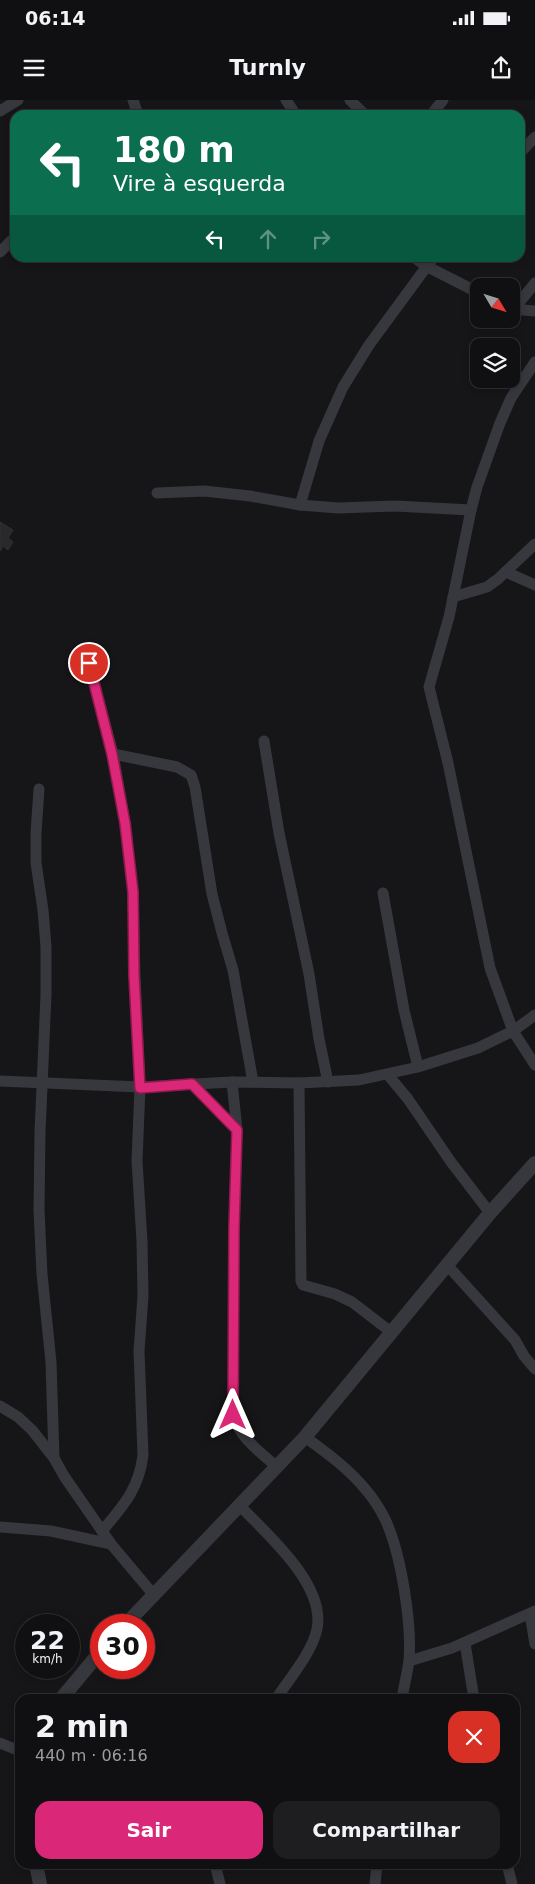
<!DOCTYPE html>
<html lang="pt">
<head>
<meta charset="utf-8">
<style>
	:root { --surface:#101012; --page:#1e1e20; --text:#f1f3f6; --muted:#9c9d9f; --line:#303032; --accent:#db2777 }
	body { margin:0; font-family:"DejaVu Sans",sans-serif; background:var(--page); color:var(--text); height:100vh; display:flex; flex-direction:column; font-size:19px; white-space:nowrap }
	* { box-sizing:border-box; margin:0 }
	p { font-size:16px; color:var(--muted) }
	.icon { flex:none; width:28px; height:28px; fill:none; stroke:currentColor; stroke-width:2; stroke-linecap:round; stroke-linejoin:round }
	.map { position:relative; flex:1; overflow:hidden }
	.drawer { position:absolute; left:15px; top:1594px; width:505px; height:175px; display:flex; flex-direction:column; background:var(--surface); border-radius:15px; box-shadow:0 2px 8px #0003,0 0 0 1px var(--line) }
	.drawer>* { flex:none }
	.banner { position:absolute; left:10px; top:10px; width:515px; height:152px; border-radius:15px; box-shadow:0 2px 8px #0003,0 0 0 1px var(--line); background:#0b6e4f; color:#fff; overflow:hidden }
	.needle { width:32px; rotate:128deg }
	.controls { position:absolute; left:470px; top:178px; display:grid; gap:10px }
	.controls a { display:grid; place-items:center; width:50px; height:50px; border-radius:10px; background:var(--surface); box-shadow:0 2px 8px #0003,0 0 0 1px var(--line); font-size:25px }
	.speed { position:absolute; left:15px; top:1514px; display:flex; gap:10px; font-size:25px; font-weight:700; text-align:center }
	.speed>* { display:grid; place-content:center; width:65px; height:65px; border-radius:50%; background:var(--surface); box-shadow:0 2px 8px #0003,0 0 0 1px var(--line); line-height:1 }
	.speed small { font-size:12px; font-weight:400 }
	.speed .limit { border:8px solid #d22; background:#fff; color:#111 }
	.pin { position:absolute; display:grid; place-items:center; width:42px; height:42px; color:#fff; margin:-21px; border:2px solid #fff; border-radius:50%; box-shadow:0 1px 5px #0007 }
	.me { position:absolute; width:55px; margin:-28px; rotate:0deg; stroke-linejoin:round; filter:drop-shadow(0 0 4px #0008) }
	.turn { display:flex; align-items:center; gap:18px; height:105px; padding:0 20px; font-size:22px }
	.turn .icon { width:65px; height:65px; stroke-width:2.5 }
	.turn b { display:block; font-size:35px; line-height:42px }
	.lanes { display:flex; align-items:center; height:48px; padding:0 20px; background:#0003; justify-content:center; gap:25px; direction:ltr }
	.lanes .off { opacity:.35 }
	.round { display:grid; place-items:center; flex:none; width:52px; height:52px; border-radius:15px; background:var(--page) }
	.summary { display:flex; align-items:center; justify-content:space-between; height:85px; padding:0 20px }
	h1 { font-size:30px; font-weight:800; line-height:38px }
	.action { display:flex; gap:10px; margin-top:auto; padding:10px 20px }
	.action a { flex:1; height:58px; border-radius:15px; background:var(--accent); color:#fff; font-size:20px; font-weight:800; line-height:58px; text-align:center }
	.action a+a { background:var(--page); color:var(--text) }
	.status { display:flex; justify-content:space-between; align-items:center; height:35px; padding:0 25px; background:var(--surface); direction:ltr }
	.status svg { height:14px; fill:currentColor }
	header { display:flex; justify-content:space-between; align-items:center; height:65px; padding:0 20px; background:var(--surface); font-size:22px; font-weight:800 }
	.map>svg:first-child { display:block }
</style>
</head>
<body>
<div class="status"><b>06:14</b><svg viewBox="0 0 49 12"><path d="M0 12V9h3v3zM5 12V6h3v6zM10 12V3h3v9zM15 12V0h3v12zM26 1h20v11H26zM47 4h2v5h-2z"/></svg></div>
<header><svg class="icon" aria-label="menu" viewBox="0 0 24 24"><path d="M4 6h16M4 12h16M4 18h16"/></svg>Turnly<svg class="icon" aria-label="share" viewBox="0 0 24 24"><path d="M12 15V3M7 8l5-5 5 5M5 13v7h14v-7"/></svg></header>
<div class="map">
<svg width="535" height="1784" viewBox="0 0 535 1784">
	<rect width="100%" height="100%" fill="#161618"/>
	<polygon fill="#29292c" stroke="#303034" points="0,422 13,430 8,438 13,442 8,450 3,446 0,451"/>
	<g fill="none" stroke-linecap="round" stroke-linejoin="round">
		<g stroke="#37383d" stroke-width="11">
			<polyline points="133,0 138,15"/>
			<polyline points="286,0 296,15"/>
			<polyline points="350,0 365,15"/>
			<polyline points="0,11 18,0"/>
			<polyline points="431,15 443,0"/>
			<polyline points="520,53 535,37"/>
			<polyline points="0,152 15,137"/>
			<polyline points="415,158 426,166 479,193"/>
			<polyline points="511,209 535,211"/>
			<polyline points="513,210 535,183"/>
			<polyline points="535,262 511,298 500,323 477,387 471,410 449,517 429,587 448,663 490,868 513,931 535,965"/>
			<polyline points="157,393 204,391 250,396 300,405 338,408 395,406 471,410"/>
			<polyline points="300,405 319,341 343,287 369,245 433,158"/>
			<polyline points="506,472 535,485"/>
			<polyline points="453,497 487,487 498,479 535,444"/>
			<path d="M89 563 113 654 125 723 133 792 135 876 140 987 137 1061 142 1141 143 1196 139 1251 143 1355C139 1389 123 1406 102 1431"/>
			<polyline points="264,641 279,733 309,874 319,939 328,982"/>
			<polyline points="113,654 177,667 191,675 195,687 212,794 222,833 233,870 253,982"/>
			<polyline points="39,689 36,733 36,763 43,810 46,847 46,895 40,1032 39,1110 42,1174 51,1262 54,1358"/>
			<polyline points="383,793 404,910 418,967"/>
			<polyline points="388,975 408,999 451,1062 490,1113"/>
			<polyline points="0,981 140,987 232,982 299,983 359,980 418,967 478,948 513,931 535,915"/>
			<path d="M232 982 237 1030 234 1128 233 1315C239 1337 260 1352 277 1367"/>
			<polyline points="299,983 301,1181 303,1185 335,1194 352,1202 391,1232"/>
			<polyline points="192,984 237,1030"/>
			<polyline points="448,1166 515,1240 524,1256 535,1269"/>
			<polyline points="0,1306 18,1317 32,1330 54,1358 64,1376 111,1444 153,1494"/>
			<path d="M305 1337C327 1353 349 1369 366 1390 373 1398 380 1409 385 1419 401 1453 412 1523 409 1561 407 1574 404 1586 402 1599"/>
			<path d="M240 1406C268 1435 326 1485 317 1529 312 1553 289 1579 276 1599"/>
			<polyline points="0,1427 51,1431 111,1444"/>
			<polyline points="530,1514 535,1544"/>
			<polyline points="465,1543 474,1599"/>
			<polyline points="409,1561 452,1548 535,1511"/>
			<polyline points="0,1643 20,1651"/>
			<polyline points="215,1764 220,1784"/>
			<polyline points="507,1764 512,1784"/>
			<polyline points="375,1784 377,1764"/>
		</g>
		<g stroke="#37383d" stroke-width="14">
			<polyline points="125,1525 305,1337 490,1113 535,1063"/>
			<polyline points="61,1599 101,1551"/>
			<polyline points="36,1764 40,1784"/>
		</g>
	</g>
	<g fill="none" stroke-linecap="round" stroke-linejoin="round">
		<g stroke="#8e194d" stroke-width="12">
			<polyline id="route" points="89,563 112,654 125,723 133,792 134,876 140,988 192,984 237,1030 234,1128 233,1315"/>
		</g>
		<use href="#route" stroke="#db2777" stroke-width="9"/>
	</g>
</svg>
<div class="controls">
<a><svg class="needle" viewBox="-14 -14 28 28"><path d="M0-13l5 13h-10z" fill="#e53935"/><path d="M0 13l5-13h-10z" fill="#9c9d9f"/></svg></a>
<a><svg class="icon" aria-label="layers" viewBox="0 0 24 24"><path d="M12 4l9 5-9 5-9-5zM3 14l9 5 9-5"/></svg></a>
</div>
<div class="speed"><div>22<small>km/h</small></div><div class="limit">30</div></div>
<div class="pin" style="left:89px;top:563px;background:#d93025"><svg class="icon" aria-label="arrive" viewBox="0 0 24 24"><path d="M6 21V4h12l-3 4 3 4H6"/></svg></div>
<svg class="me" style="left:233px;top:1315px" viewBox="-20 -20 40 40"><path d="M0-17L14 15 0 8-14 15z" fill="#db2777" stroke="#fff" stroke-width="4"/></svg>
<div class="banner">
<div class="turn"><svg class="icon" aria-label="left" viewBox="0 0 24 24"><path d="M17 20v-9H6M10 6l-5 5 5 5"/></svg><div><b>180 m</b>Vire à esquerda</div></div>
<div class="lanes"><svg class="icon" aria-label="left" viewBox="0 0 24 24"><path d="M17 20v-9H6M10 6l-5 5 5 5"/></svg><svg class="icon off" aria-label="ahead" viewBox="0 0 24 24"><path d="M12 20V5M6 11l6-6 6 6"/></svg><svg class="icon off" aria-label="right" viewBox="0 0 24 24"><path d="M7 20v-9h11M14 6l5 5-5 5"/></svg></div>
</div>
<section class="drawer">
<div class="summary"><div><h1>2 min</h1><p>440 m · 06:16</p></div><a class="round" style="background:#d93025;color:#fff"><svg class="icon" aria-label="close" viewBox="0 0 24 24"><path d="M6 6l12 12M18 6L6 18"/></svg></a></div>
<div class="action"><a>Sair</a><a>Compartilhar</a></div>
</section>
</div>
</body>
</html>
